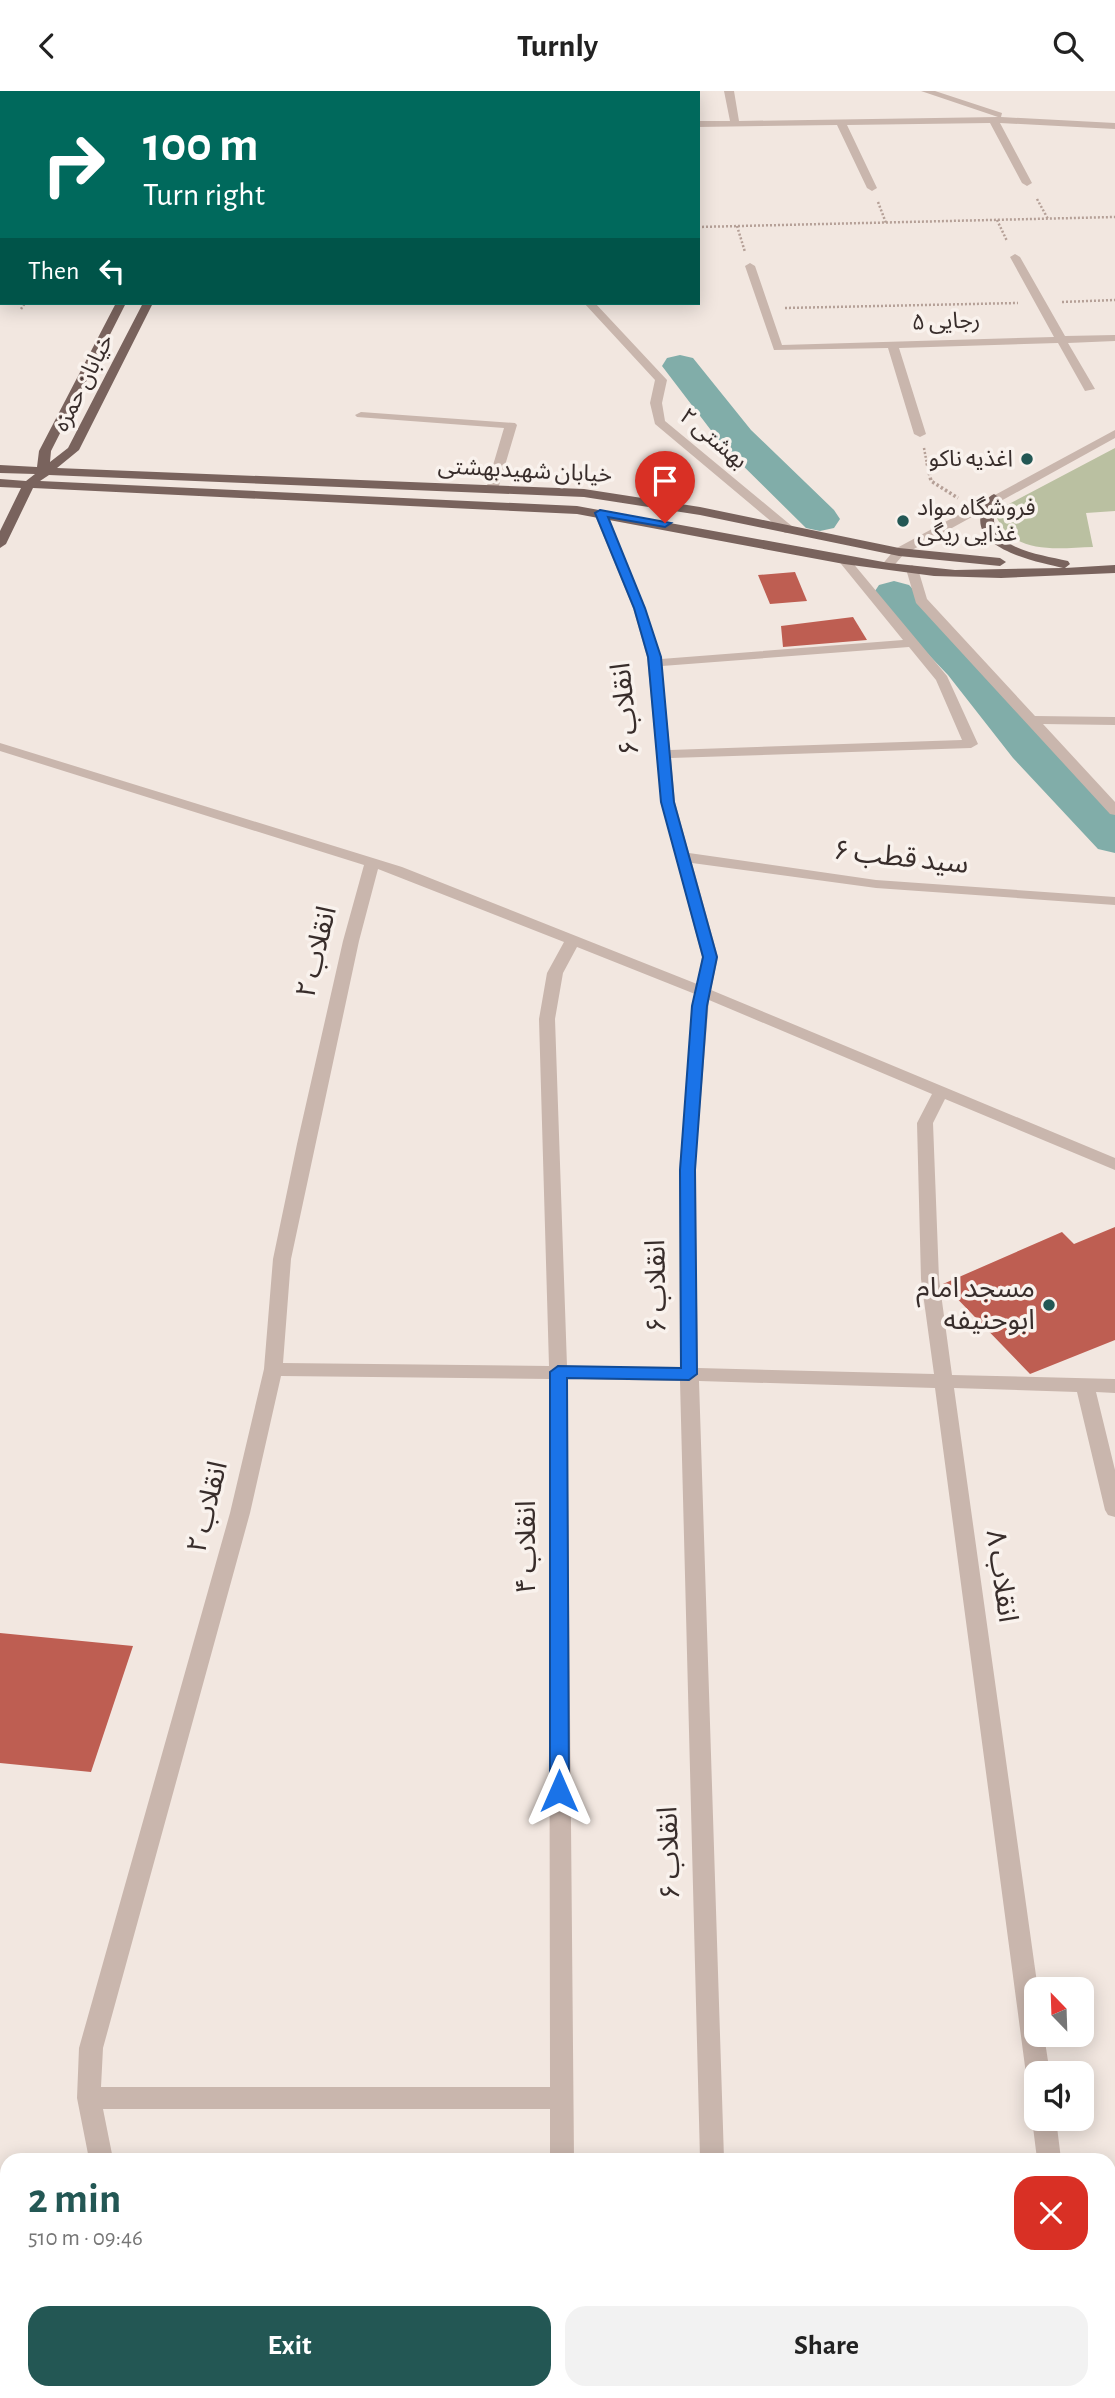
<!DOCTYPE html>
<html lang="en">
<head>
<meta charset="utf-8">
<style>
	:root { --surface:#fff; --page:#f2f2f2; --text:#222; --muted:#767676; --accent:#235754 }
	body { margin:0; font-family:"Alegreya Sans","Noto Sans Arabic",sans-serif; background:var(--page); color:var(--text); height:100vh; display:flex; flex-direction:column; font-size:26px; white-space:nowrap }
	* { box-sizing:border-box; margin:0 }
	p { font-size:23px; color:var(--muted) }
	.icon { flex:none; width:38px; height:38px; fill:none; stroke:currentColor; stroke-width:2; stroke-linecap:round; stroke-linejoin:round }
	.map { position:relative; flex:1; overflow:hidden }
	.sheet { position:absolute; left:0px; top:2062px; width:1116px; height:247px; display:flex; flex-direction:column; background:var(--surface); border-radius:21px 21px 0 0; box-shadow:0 4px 18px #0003 }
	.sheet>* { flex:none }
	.top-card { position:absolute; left:0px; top:0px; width:700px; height:214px; box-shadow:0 4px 18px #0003; background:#00695c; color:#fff; overflow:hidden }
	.needle { width:46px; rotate:337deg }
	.controls { position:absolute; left:1024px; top:1886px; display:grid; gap:14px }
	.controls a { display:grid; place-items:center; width:70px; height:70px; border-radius:14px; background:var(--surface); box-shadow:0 4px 18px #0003; font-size:35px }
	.pin { position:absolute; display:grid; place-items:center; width:60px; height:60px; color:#fff; margin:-72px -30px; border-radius:50% 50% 50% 0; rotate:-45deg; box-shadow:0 0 7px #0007 }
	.pin .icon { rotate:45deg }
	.me { position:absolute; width:77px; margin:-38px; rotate:0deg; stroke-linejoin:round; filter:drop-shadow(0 0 5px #0008) }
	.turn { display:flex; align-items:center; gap:24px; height:147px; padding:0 28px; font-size:32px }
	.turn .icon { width:91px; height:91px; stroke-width:2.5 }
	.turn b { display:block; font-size:49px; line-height:60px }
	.then { display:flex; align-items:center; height:66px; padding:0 28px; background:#0003; gap:14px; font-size:26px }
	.round { display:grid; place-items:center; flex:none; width:74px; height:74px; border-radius:21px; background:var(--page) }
	.overview { display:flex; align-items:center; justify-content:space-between; height:119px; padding:0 28px }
	h1 { font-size:42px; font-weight:700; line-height:52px; color:var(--accent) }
	.primary-button { display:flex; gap:14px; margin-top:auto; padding:14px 28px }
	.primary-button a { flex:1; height:80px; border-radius:21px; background:var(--accent); color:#fff; font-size:28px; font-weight:700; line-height:80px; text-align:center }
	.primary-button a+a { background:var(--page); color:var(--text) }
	header { display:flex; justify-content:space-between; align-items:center; height:91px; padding:0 28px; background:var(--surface); font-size:32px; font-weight:700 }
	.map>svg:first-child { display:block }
</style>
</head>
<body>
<header><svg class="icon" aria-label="back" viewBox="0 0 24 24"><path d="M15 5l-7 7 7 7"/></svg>Turnly<svg class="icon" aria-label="search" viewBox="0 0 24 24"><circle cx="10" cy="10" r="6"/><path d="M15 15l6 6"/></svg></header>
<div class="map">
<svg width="1115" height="2307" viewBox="0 0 1115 2307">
	<rect width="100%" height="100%" fill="#f2e7e0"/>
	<path fill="#bac0a1" d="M1115 357V420L1086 422 1093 456C1057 457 1014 465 996 425L1005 415Z"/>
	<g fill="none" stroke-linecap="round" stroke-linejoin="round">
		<g fill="#81ada9" fill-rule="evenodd">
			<polygon points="680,264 693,267 751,339 834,419 840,428 834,437 820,440 806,437 723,355 662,275 667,267"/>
			<path d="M894 490 909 494C980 567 1044 646 1115 720V762L1098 758 1013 667 948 584 879 512 873 503 879 494Z"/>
		</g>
	</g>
	<g fill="#be5e52">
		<polygon points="795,481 807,510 770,513 758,484"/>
		<polygon points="853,526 867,549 783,556 781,535"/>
		<polygon points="1115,1136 1115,1249 1030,1283 943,1193 1062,1141 1074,1153"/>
		<polygon points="0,1542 133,1555 91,1681 0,1672"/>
	</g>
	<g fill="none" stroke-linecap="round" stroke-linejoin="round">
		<g stroke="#b5a097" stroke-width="2.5" stroke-dasharray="2 2" stroke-linecap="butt">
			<polyline points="1037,108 1048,128"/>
			<polyline points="878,111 886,132"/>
			<polyline points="997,129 1007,150"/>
			<polyline points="737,135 745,161"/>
			<polyline points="698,136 1115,126"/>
			<polyline points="0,205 2,202"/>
			<polyline points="1062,211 1115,209"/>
			<polyline points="785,217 1018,212"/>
			<polyline points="21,218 25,212"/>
			<polyline points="924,357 927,373"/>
		</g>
		<polyline stroke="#b5a097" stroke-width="3.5" stroke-dasharray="2.5 2.5" stroke-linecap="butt" points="927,372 931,390 958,407"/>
		<g fill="#c9b6ad" fill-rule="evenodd">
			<polygon points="388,0 398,0 398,2 389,2"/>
			<rect x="540" y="0" width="10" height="2"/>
			<polygon points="724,0 734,0 739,30 998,26 921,0 935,0 1002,22 1001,26 1115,32 1115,38 1000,32 1032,92 1027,95 1022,92 990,32 847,34 877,97 872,100 867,97 837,34 698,36 698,30 730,30"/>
			<polygon points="1015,163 1020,166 1065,245 1115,244 1115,250 1068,252 1095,298 1085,300 1058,252 899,257 926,343 920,346 914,343 888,257 774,259 745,175 750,172 755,175 782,254 1054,246 1010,166"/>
			<polygon points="584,212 595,212 667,289 662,312 665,330 793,436 793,442 785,442 655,333 650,312 655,289"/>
			<polygon points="361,321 515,332 517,334 498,398 492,402 486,398 504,337 357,326 355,324"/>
			<polygon points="1115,339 1115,347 903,464 891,478 881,475 895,458"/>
			<path d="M600 418 606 422 645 517 661 568 903 549 837 468 847 465 947 585 978 653 971 657 671 667 675 711 689 762 876 789 1115 806V814L876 797 692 772 718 866 711 899 1115 1067V1079L945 1008 933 1032 939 1188 952 1284 1115 1288V1302L1096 1301 1115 1379V1426L1108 1424 1105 1419 1077 1301 954 1297 1038 1899 1036 1944H1044L1050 1983H1036V1993L1030 1991 1026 1983 935 1297 699 1290 724 2068H700L680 1290 567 1288 574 2068H550V2018H103L113 2068H89L77 2007 79 1957 230 1422 264 1278 273 1168 297 1053 343 850 364 774 0 660V652L402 776 697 893 702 866 661 711 647 566 633 517 594 422ZM909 556 936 589 962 649 670 659 662 575ZM378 778 564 851 547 882 539 928 549 1275 283 1272 291 1168 359 850ZM577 856 695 903 679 1079 680 1276 567 1275 555 928 563 882ZM709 909 932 1003 917 1032 921 1188 934 1283 698 1277 695 1079ZM281 1285 549 1288 550 1996H101L103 1957 250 1422Z"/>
			<polygon points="912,474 918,478 927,508 1035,625 1115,626 1115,634 1043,633 1115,711 1115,724 1110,723 916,512 906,478"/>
			<polygon points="1036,2020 1036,2028 1056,2028 1061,2068 1037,2068 1032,2028"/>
			<polygon points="141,2301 167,2301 168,2307 142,2307"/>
			<rect x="554" y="2301" width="26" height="6"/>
			<rect x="710" y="2301" width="26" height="6"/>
			<polygon points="1068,2301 1094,2301 1095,2307 1069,2307"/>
		</g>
		<g fill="#79635d" fill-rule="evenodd">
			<polygon points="227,0 237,0 227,2"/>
			<polygon points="256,0 266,0 255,2"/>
			<path d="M116 212H126L51 360 50 371 68 357 143 212H153L79 359 57 377 584 398 700 416 899 457 1000 467 1006 471 1000 475 899 465 700 424 584 406 49 384 40 390 577 415 889 472 955 479 1063 477C1040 471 968 459 982 420 984 413 987 406 994 403L1000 407C975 456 1034 462 1068 470L1070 473 1065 477 1115 474V482L1001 487 934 485 844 473 577 423 33 397 6 453 0 457V440L21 397 0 396V388L26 390 35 383 0 382V374L37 376 39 360Z"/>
		</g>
	</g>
	<polygon fill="#1a73e8" stroke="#114b97" stroke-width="2" points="600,419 671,432 665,436 608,426 645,517 661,566 674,711 717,866 707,915 695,1079 697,1283 689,1289 567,1287 569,1700 566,1706 553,1706 550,1700 550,1281 558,1275 681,1277 680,1079 692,915 703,866 661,711 648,566 634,517 595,422"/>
	<g fill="#235754" stroke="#f9f2ed" stroke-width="2.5">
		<circle cx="1027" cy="368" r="7"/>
		<circle cx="903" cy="430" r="7"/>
		<circle cx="1049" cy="1214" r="7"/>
	</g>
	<g text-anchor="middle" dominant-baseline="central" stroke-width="7" stroke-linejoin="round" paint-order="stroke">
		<g font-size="23" fill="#382d2b" stroke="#f9f2ed">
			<text transform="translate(946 231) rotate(-2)">رجایی ۵</text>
			<text transform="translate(84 292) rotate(-63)">خیابان حمزه</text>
			<text transform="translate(713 348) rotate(40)">بهشتی ۲</text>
			<text transform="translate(525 380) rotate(3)">خیابان شهیدبهشتی</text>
		</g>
		<g font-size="23" fill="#382d2b" stroke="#f9f2ed" text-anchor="end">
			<text x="1013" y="368">اغذیه ناکو</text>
			<text x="917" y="417" text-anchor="start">فروشگاه مواد<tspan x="917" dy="26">غذایی ریگی</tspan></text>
		</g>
		<g font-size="28" fill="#382d2b" stroke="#f9f2ed">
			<text transform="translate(626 618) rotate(-96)">انقلاب ۶</text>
			<text transform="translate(901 767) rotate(6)">سید قطب ۶</text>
			<text transform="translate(317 861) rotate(-76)">انقلاب ۲</text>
			<text transform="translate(657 1195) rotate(-91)">انقلاب ۶</text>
			<text transform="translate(208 1416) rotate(-76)">انقلاب ۲</text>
			<text transform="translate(527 1456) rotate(-90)">انقلاب ۴</text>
			<text transform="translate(1001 1485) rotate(82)">انقلاب ۸</text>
			<text transform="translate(670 1762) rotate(-92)">انقلاب ۶</text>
		</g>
		<g font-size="28" fill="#382d2b" stroke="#f9f2ed" text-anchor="end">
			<text x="1035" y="1198">مسجد امام<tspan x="1035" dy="32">ابوحنیفه</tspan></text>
		</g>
	</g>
</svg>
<div class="controls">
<a><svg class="needle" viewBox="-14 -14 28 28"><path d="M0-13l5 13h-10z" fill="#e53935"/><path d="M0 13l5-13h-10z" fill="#767676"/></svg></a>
<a><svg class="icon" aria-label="sound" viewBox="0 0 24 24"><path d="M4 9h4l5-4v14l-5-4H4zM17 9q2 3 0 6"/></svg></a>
</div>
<div class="pin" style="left:665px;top:432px;background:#d93025"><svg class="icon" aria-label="arrive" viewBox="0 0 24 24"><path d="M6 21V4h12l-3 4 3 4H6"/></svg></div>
<svg class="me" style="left:559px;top:1700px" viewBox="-20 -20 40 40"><path d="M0-17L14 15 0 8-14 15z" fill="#1a73e8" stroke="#fff" stroke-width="4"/></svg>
<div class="top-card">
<div class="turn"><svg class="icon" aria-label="right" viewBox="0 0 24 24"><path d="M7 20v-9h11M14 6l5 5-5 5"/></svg><div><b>100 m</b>Turn right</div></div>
<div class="then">Then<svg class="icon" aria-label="left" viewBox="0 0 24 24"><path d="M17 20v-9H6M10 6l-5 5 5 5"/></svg></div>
</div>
<section class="sheet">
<div class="overview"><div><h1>2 min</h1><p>510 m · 09:46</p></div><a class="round" style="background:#d93025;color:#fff"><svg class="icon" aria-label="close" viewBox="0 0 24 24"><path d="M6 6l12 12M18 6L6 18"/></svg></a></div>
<div class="primary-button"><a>Exit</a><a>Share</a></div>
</section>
</div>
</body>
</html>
